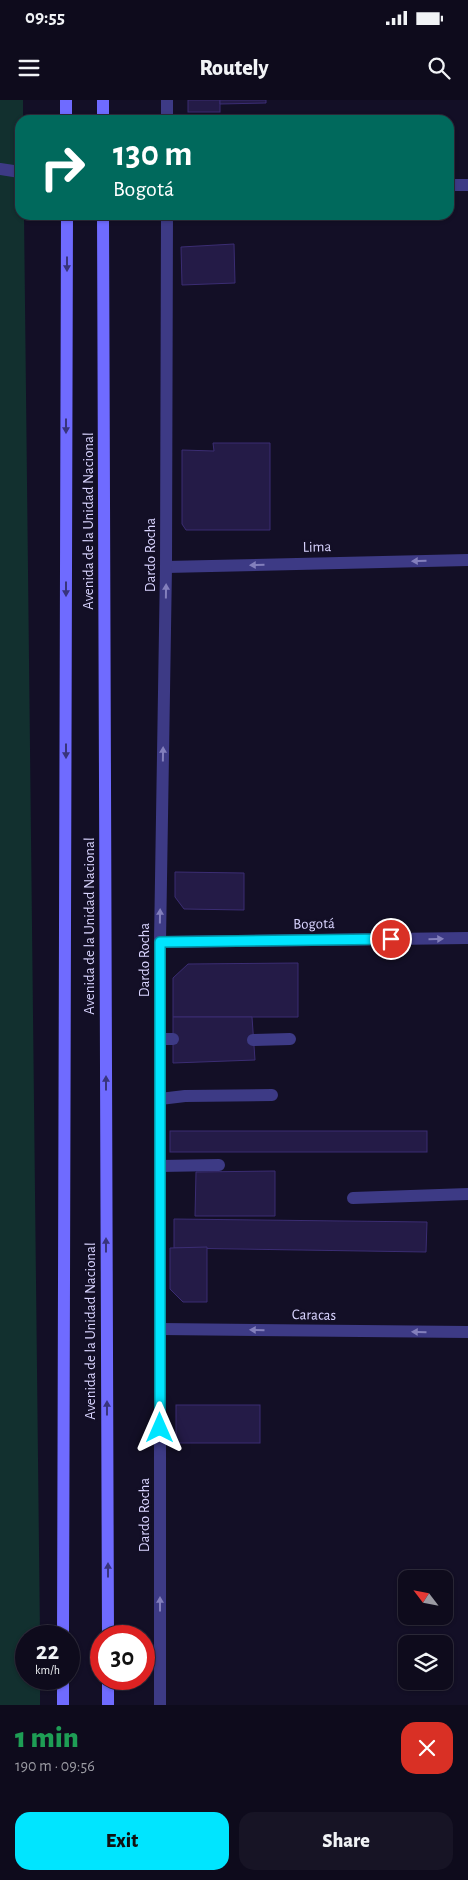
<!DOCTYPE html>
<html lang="en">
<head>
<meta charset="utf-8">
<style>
	:root { --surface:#0e0b1c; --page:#171425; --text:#f1f3f6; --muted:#9b9ba3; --line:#2e2b3b; --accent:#00e5ff }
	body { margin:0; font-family:"Alegreya Sans",sans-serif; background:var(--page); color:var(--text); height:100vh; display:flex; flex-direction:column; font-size:19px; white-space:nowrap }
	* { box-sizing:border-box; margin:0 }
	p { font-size:16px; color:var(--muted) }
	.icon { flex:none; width:28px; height:28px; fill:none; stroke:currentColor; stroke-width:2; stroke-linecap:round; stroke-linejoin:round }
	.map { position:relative; height:1605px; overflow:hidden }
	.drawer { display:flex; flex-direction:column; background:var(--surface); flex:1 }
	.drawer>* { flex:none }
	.hud { position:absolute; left:15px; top:15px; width:439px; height:105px; border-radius:15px; box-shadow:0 1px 4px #0004,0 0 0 1px var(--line); background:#00695c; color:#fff; overflow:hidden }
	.needle { width:32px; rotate:302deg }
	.tools { position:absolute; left:398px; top:1470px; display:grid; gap:10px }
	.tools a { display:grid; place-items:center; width:55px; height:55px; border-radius:10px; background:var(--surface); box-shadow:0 1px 4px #0004,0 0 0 1px var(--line); font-size:25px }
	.speed { position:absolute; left:15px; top:1525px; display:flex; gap:10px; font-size:25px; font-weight:700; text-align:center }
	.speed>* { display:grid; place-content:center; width:65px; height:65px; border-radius:50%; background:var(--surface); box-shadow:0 1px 4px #0004,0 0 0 1px var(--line); line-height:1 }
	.speed small { font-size:12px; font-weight:400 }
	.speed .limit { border:8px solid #d22; background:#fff; color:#111 }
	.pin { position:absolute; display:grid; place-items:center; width:42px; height:42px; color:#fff; margin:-21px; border:2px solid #fff; border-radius:50%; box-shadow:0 1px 5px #0007 }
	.me { position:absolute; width:55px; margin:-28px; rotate:0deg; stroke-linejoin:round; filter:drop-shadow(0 0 4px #0008) }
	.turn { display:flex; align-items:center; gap:18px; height:105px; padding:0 15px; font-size:22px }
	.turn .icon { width:65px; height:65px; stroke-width:2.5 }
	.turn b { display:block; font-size:35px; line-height:42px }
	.round { display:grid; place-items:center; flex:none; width:52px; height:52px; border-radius:15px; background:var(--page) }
	.headline { display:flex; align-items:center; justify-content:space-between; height:85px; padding:0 15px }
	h1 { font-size:30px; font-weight:800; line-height:38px; color:#1e9e55 }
	.primary-button { display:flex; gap:10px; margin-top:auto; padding:10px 15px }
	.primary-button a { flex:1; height:58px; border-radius:15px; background:var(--accent); color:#111; font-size:20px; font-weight:800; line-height:58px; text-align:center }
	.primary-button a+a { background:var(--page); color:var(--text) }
	.status { display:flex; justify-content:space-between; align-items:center; height:35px; padding:0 25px; background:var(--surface); direction:ltr }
	.status svg { height:14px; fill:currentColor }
	header { display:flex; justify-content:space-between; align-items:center; height:65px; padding:0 15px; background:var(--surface); font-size:22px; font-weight:800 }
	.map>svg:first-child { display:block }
</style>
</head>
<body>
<div class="status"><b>09:55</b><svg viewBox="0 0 49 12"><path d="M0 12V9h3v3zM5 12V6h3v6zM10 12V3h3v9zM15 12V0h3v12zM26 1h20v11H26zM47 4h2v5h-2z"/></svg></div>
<header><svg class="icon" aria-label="menu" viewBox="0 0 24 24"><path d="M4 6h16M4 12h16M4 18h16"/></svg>Routely<svg class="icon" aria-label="search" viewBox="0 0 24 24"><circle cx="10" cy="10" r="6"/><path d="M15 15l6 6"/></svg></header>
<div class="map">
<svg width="468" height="1605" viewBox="0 0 468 1605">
	<rect width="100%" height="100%" fill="#130f26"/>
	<polygon fill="#12302f" points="0,0 23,0 23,20 20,20 20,115 24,115 40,1536 26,1536 26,1579 40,1579 40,1605 0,1605"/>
	<g fill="#241b47" stroke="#3b2d73">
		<rect x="188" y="0" width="32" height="12"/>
		<polygon points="220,0 266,0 266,3 220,4"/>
		<polygon points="234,144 235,183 182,185 181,147"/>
		<polygon points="213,343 270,343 270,430 186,430 182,424 182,350 214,351"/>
		<polygon points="175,772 244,773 244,810 184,809 175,797"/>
		<polygon points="298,863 298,917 173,917 173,878 188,864"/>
		<polygon points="173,917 252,917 255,960 173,963"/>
		<rect x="170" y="1031" width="257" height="21"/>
		<polygon points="275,1071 275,1116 195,1116 196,1072"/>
		<polygon points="174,1119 427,1122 426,1152 174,1148"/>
		<polygon points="207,1147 207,1202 183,1202 170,1189 170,1148"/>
		<rect x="176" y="1305" width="84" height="38"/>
	</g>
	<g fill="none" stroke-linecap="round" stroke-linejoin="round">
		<g stroke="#3d3a85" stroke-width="12">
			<polyline points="0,69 20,72"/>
			<polyline points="160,939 173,939"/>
			<polyline points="253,940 290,939"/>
			<polyline points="160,999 185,996 272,995"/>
			<polyline points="160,1066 219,1065"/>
			<polyline points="353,1098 468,1094"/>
		</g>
		<g stroke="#3d3a85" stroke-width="12">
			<polyline points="167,0 167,20"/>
			<polyline points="449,85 468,85"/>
			<polyline points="166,467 468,460"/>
			<polyline points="160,842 468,838"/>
			<polyline points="161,1229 468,1232"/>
			<polyline points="160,1605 160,842 166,467 167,115"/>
		</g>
		<g stroke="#6f6bff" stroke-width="12">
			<polyline points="66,0 66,20"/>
			<polyline points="103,20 103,0"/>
			<polyline points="103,115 108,1536"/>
			<polyline points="63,1536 67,115"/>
			<polyline points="108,1579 108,1605"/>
			<polyline points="63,1605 63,1579"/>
		</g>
	</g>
	<defs><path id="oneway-solid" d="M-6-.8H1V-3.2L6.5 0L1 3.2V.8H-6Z" transform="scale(1.25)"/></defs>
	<g fill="#38347d">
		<use href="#oneway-solid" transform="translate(67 164) rotate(90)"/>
		<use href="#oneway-solid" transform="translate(66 326) rotate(90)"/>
		<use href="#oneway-solid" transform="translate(66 489) rotate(90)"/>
		<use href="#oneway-solid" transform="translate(66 651) rotate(90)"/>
		<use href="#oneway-solid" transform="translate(106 983) rotate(-90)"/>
		<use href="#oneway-solid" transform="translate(106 1145) rotate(-90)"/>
		<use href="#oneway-solid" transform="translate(107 1308) rotate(-90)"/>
		<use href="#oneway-solid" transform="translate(108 1470) rotate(-90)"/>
	</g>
	<g fill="#837fbc">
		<use href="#oneway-solid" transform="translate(419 461) rotate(179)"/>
		<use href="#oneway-solid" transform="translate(257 465) rotate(179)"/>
		<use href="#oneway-solid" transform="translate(166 491) rotate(-89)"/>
		<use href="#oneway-solid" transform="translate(163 654) rotate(-89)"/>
		<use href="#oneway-solid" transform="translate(160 816) rotate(-89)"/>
		<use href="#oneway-solid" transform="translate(436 839) rotate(-1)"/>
		<use href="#oneway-solid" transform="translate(257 1230) rotate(-179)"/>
		<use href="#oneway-solid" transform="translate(419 1232) rotate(-179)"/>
		<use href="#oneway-solid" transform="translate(160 1504) rotate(-90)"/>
	</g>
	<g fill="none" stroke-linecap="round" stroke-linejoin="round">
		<g stroke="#0095a6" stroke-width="12">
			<polyline id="route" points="160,1328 160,842 391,839"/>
		</g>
		<use href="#route" stroke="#00e5ff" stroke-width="9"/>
	</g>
	<g text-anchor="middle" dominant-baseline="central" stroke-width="5" stroke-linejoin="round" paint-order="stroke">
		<g font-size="15" fill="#d9d4ff" stroke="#130f26">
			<text transform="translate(88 421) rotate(-90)">Avenida de la Unidad Nacional</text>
			<text transform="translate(317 447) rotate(-1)">Lima</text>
			<text transform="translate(150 455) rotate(-90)">Dardo Rocha</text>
			<text transform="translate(314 824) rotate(-1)">Bogotá</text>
			<text transform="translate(89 826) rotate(-90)">Avenida de la Unidad Nacional</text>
			<text transform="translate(144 860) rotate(-90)">Dardo Rocha</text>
			<text transform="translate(314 1215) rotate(1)">Caracas</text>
			<text transform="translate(90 1231) rotate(-90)">Avenida de la Unidad Nacional</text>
			<text transform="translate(144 1415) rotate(-90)">Dardo Rocha</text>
		</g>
	</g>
</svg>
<div class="tools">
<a><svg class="needle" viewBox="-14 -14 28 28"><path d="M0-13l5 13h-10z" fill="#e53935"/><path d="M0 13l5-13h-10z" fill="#9b9ba3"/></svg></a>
<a><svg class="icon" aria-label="layers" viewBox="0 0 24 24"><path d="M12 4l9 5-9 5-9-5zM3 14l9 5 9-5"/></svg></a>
</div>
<div class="speed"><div>22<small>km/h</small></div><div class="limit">30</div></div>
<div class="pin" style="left:391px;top:839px;background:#d93025"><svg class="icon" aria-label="arrive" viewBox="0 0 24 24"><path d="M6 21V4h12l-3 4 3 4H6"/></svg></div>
<svg class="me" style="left:160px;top:1328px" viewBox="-20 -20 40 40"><path d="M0-17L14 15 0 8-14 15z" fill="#00e5ff" stroke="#fff" stroke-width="4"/></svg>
<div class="hud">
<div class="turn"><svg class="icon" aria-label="right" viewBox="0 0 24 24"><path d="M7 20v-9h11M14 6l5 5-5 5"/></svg><div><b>130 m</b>Bogotá</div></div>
</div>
</div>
<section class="drawer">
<div class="headline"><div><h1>1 min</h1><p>190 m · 09:56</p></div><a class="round" style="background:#d93025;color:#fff"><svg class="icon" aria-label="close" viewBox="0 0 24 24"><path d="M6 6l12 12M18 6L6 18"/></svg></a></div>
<div class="primary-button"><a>Exit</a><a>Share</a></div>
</section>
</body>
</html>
